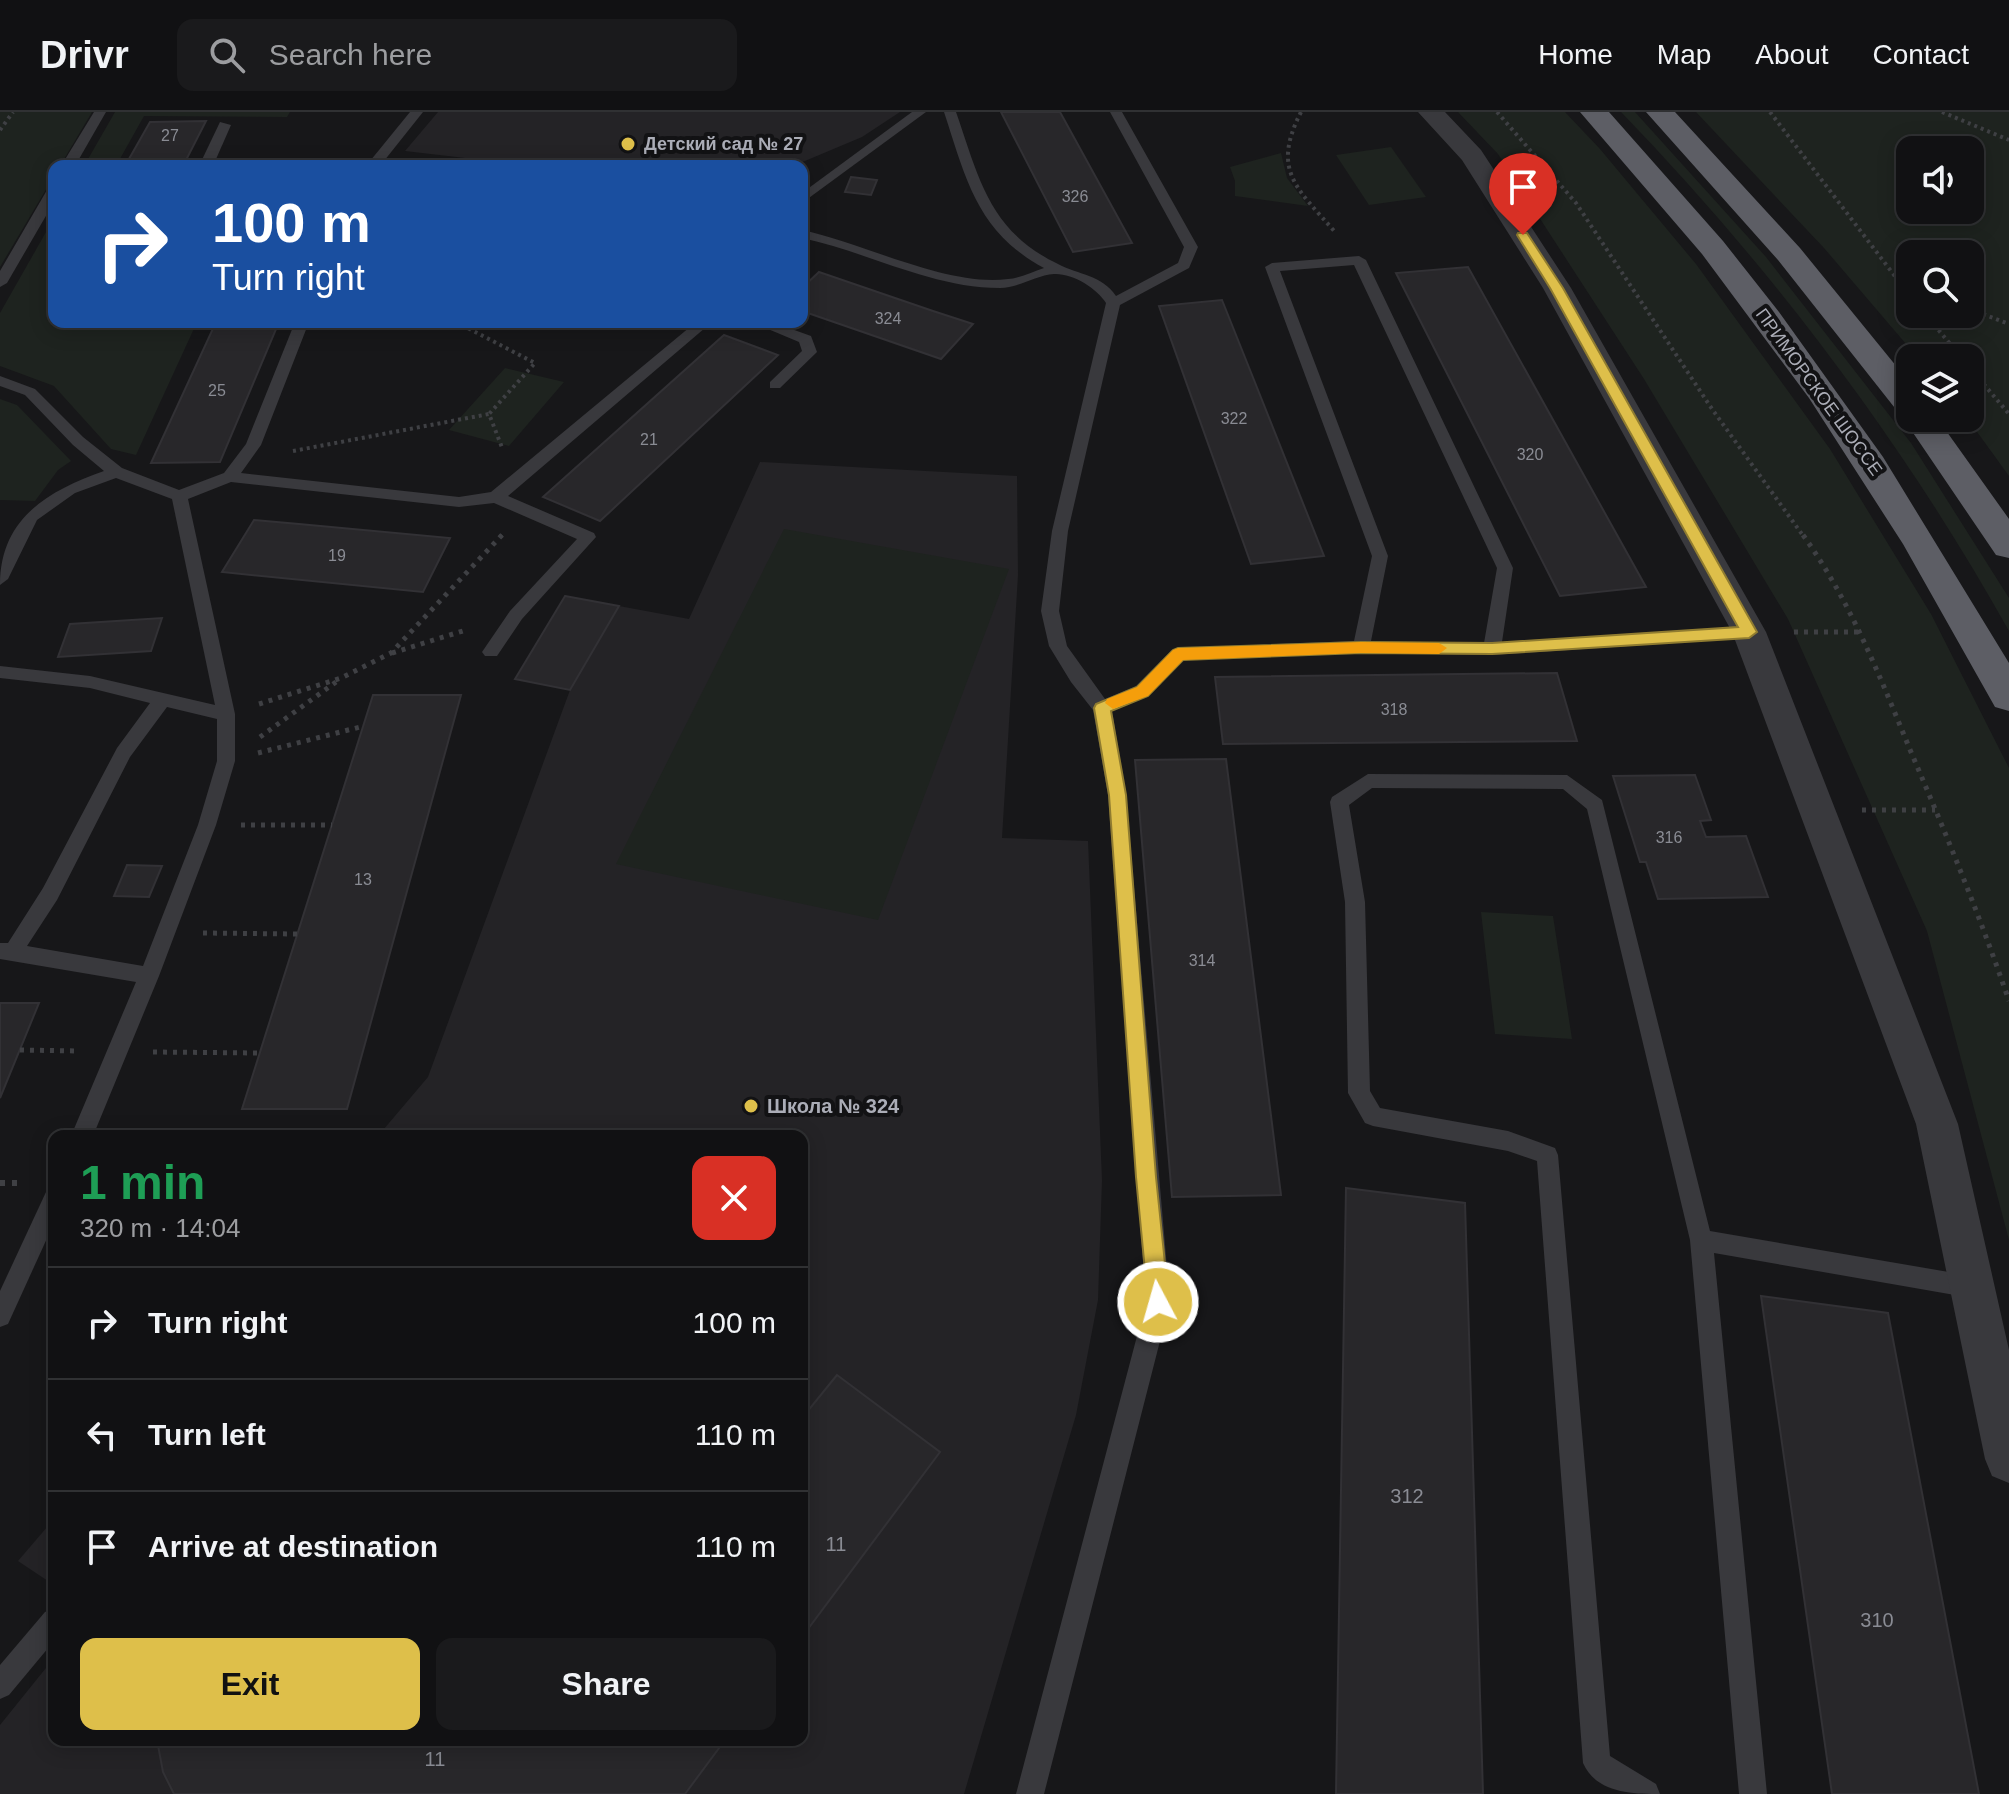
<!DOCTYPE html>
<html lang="en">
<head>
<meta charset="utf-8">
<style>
	:root { --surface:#111113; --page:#1a1a1c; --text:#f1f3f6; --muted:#9c9da0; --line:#303133; --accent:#debf4a }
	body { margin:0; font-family:Helvetica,sans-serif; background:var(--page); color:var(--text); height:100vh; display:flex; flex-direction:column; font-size:30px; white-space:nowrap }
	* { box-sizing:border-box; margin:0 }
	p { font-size:26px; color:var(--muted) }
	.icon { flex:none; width:44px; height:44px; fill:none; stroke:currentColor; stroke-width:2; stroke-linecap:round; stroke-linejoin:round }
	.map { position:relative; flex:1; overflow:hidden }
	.details { position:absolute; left:48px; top:1018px; width:760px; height:616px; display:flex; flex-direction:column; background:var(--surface); border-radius:16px; box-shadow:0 4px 20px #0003,0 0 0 2px var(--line) }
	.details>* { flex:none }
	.banner { position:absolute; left:48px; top:48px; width:760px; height:168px; border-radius:16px; box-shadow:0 4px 20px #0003,0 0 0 2px var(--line); background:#1a4fa0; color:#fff; overflow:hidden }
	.buttons { position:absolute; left:1896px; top:24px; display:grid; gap:16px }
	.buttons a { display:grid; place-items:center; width:88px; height:88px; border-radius:16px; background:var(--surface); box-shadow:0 4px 20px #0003,0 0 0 2px var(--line); font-size:40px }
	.pin { position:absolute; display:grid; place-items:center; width:68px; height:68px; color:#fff; margin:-82px -34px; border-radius:50% 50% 50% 0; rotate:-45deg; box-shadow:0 0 8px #0007 }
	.pin .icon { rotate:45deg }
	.me { position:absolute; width:88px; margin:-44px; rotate:354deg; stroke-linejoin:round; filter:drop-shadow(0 0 6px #0008) }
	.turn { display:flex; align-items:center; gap:28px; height:168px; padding:0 32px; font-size:36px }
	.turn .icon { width:104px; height:104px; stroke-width:2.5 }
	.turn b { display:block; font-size:56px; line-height:68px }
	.round { display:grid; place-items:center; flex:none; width:84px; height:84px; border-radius:16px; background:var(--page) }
	.head { display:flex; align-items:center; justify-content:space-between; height:136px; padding:0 32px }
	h1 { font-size:48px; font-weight:600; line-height:60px; color:#1e9e55 }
	.primary-button { display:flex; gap:16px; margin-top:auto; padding:16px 32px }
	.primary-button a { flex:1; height:92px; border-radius:16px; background:var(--accent); color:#111; font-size:32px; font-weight:600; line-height:92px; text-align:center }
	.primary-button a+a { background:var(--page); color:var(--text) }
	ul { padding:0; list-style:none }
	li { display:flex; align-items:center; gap:24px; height:112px; padding:0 32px; border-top:2px solid var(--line) }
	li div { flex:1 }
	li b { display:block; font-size:30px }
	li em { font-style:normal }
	header { display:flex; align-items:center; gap:48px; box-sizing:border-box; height:112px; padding:0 40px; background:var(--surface); border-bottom:2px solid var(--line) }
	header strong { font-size:38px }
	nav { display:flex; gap:44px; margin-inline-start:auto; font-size:28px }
	.search { width:560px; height:72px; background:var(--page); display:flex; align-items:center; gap:20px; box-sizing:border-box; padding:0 28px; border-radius:16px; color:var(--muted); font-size:30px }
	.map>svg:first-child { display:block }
</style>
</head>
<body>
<header>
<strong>Drivr</strong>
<div class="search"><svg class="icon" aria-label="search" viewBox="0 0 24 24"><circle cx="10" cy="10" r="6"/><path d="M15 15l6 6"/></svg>Search here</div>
<nav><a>Home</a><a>Map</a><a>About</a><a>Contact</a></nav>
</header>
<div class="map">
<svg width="2009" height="1682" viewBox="0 0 2009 1682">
	<rect width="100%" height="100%" fill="#171719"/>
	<g fill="#242326">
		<polygon points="438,0 900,0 862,25 793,54 533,54 405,39"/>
		<polygon points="760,350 1017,364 1018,463 1002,726 1088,729 1102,1068 1098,1188 1076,1303 964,1682 0,1682 0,1613 54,1546 54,1628 802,1628 802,1024 378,1024 428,965 570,578 619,494 689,507"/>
		<polygon points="54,1407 54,1473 18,1449"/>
	</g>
	<g fill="#1e231f" fill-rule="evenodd">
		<polygon points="0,0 92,0 60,54 54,54 54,64 0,155"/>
		<polygon points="115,0 290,0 287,5 144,4 116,54 84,54"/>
		<polygon points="1458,0 1565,0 1600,37 1696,152 1830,337 1931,502 2009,656 2009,1128 1927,819 1788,507 1644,267 1498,42"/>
		<path d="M1621 0H1635L1766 145 1911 331 2009 486V519C1904 331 1771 155 1621 0Z"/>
		<path d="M1696 0H2009V364L1967 306H1970V246H1918L1824 136ZM1910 38H1970V98H1910ZM1910 142H1970V202H1910Z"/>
		<polygon points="1391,35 1426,85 1369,93 1336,43"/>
		<polygon points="1281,41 1287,66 1308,94 1235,84 1235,69 1230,55"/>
		<polygon points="54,106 54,210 197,210 136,343 111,337 54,274 0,254 0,201"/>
		<polygon points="505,256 564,270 509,334 449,318"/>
		<polygon points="0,287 17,293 71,349 58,358 35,389 0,388"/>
		<polygon points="784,417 1009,457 878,808 616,752"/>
		<polygon points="1481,800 1553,804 1572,927 1495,922"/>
	</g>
	<g fill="#28272a" stroke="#323135" stroke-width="2">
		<polygon points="1001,0 1060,0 1132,131 1073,140"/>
		<polygon points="206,9 183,54 125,54 150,10"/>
		<polygon points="851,65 877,68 871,83 845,80"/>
		<polygon points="1468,155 1646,475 1560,484 1396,161"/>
		<polygon points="819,160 933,199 973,212 941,247 802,199 802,176"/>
		<polygon points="1222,188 1256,273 1324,444 1251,452 1159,194"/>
		<polygon points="216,210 279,210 220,350 151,351"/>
		<polygon points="724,223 778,243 600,409 543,385"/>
		<polygon points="254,408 299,412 450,426 423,480 222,460"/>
		<polygon points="565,484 619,494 570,578 515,567"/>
		<polygon points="162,506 151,539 58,545 70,512"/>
		<polygon points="1557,561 1577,629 1223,632 1215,565"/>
		<polygon points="373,583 461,583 347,997 242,997"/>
		<polygon points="1226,647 1281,1083 1172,1085 1135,648"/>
		<polygon points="1695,663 1711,708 1700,709 1706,725 1746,724 1768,785 1658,787 1646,750 1640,750 1613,664"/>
		<polygon points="127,753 162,754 149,785 114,784"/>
		<polygon points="0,891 39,891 0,986"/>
		<polygon points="1346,1076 1465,1091 1483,1682 1336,1682"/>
		<polygon points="1761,1184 1888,1201 1979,1682 1832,1682"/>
		<polygon points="837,1263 940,1340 802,1525 802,1306"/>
		<polygon points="157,1628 725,1628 685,1682 174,1682 163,1660"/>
	</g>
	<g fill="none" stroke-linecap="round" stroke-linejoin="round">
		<g stroke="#3f4044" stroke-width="4" stroke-dasharray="3 4" stroke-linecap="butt">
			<path d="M1301 0C1271 59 1297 76 1335 120"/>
			<polyline points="1497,0 1576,91 1712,297 1804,425"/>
			<polyline points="1770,0 1910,184"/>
			<polyline points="1942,0 2009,28"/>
			<polyline points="0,18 13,0"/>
			<polyline points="1970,197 2009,212"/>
			<polyline points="1925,202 1962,246"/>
			<polyline points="456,210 535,251 489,302"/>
			<polyline points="1970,256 2009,302"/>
			<polyline points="293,339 489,302 503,338"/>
			<polyline points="500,425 503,422"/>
		</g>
		<g stroke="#3f4044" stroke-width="5" stroke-dasharray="4 6" stroke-linecap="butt">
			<path d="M1803 423C1851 490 1880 565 1911 640 1946 722 1980 804 2009 889"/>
			<polyline points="1794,520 1861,520"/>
			<polyline points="392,541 466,518"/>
			<polyline points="259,592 341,566 391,541 502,423"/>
			<polyline points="260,625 336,570"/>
			<polyline points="258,641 364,614"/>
			<polyline points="1862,698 1935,698"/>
			<polyline points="241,713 332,713"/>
			<polyline points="203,821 298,822"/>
			<polyline points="20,938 79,939"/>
			<polyline points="153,940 260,941"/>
		</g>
		<polyline stroke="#3f4044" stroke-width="6" stroke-dasharray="5 7" stroke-linecap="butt" points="0,1071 23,1071"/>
		<g fill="#39393d" fill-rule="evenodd">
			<polygon points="94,0 106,0 75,54 61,54"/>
			<polygon points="410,0 423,0 380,54 366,54"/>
			<polygon points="912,0 926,0 802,91 802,81"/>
			<path d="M944 0H956C979 66 989 119 1058 152 1079 163 1102 163 1116 184L1178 151 1184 135 1110 0H1122L1198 135 1189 156 1120 193 1068 419 1059 499 1067 534 1105 587 1136 574 1172 538 1178 536 1354 529 1372 444 1265 155 1272 151 1359 144 1366 148 1513 456 1502 530 1749 514 1758 520 1749 526 1492 543 1361 541 1183 548 1148 584 1112 599 1126 683 1170 1190 1044 1682H1016L1146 1190 1108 683 1093 598 1071 570 1049 534 1041 499 1052 419 1106 191C1097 176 1072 161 1054 162 1036 163 1019 176 1000 176 931 176 868 140 802 126V118C864 131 947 175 1008 167 1020 166 1032 160 1044 156 977 120 966 67 944 0ZM1354 153 1497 456 1484 531 1371 529 1388 444 1280 159Z"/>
			<polygon points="220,10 231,13 213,54 199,54"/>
			<polygon points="54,74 54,90 7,171 0,175 0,159 47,78"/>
			<path d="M295 210H309L261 333 241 361 459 385 491 380 696 210H712L508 384 594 421 596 425 522 507 497 544H485L482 540 510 499 577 427 494 391 459 395 231 370 188 387 235 602V649L216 713 159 864 93 1024H71L136 870 0 847V831H8L43 776 117 636 150 591 90 576 0 566V554L90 564 215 593 172 387 116 366 75 381 37 408 8 467 0 473C0 406 48 379 104 359L73 333 25 283 0 274V264L35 277 83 325 122 356 179 378 224 361 246 332ZM167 595 217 607V649L198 713 143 854 27 834 57 788 130 645Z"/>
			<polygon points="751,210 772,210 811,224 817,240 780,276 770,276 770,270 802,239 799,230"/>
			<path d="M1368 662 1567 663 1602 688 1710 1119 1972 1164 1980 1167 1983 1175 1980 1183 1972 1186 1714 1141 1767 1682H1739L1690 1128 1587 697 1563 677 1372 676 1349 693 1365 790 1370 979 1380 996 1508 1019 1555 1036 1558 1043 1610 1644 1656 1672 1660 1682C1632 1682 1596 1681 1583 1651L1537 1049 1508 1039 1373 1014 1365 1011 1348 981 1345 790 1330 690 1332 685Z"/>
			<polygon points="54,1077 54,1111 8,1212 0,1215 0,1179 46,1080"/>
			<polygon points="54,1496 54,1529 9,1583 0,1587 0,1553 45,1500"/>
		</g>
		<polygon fill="#39393d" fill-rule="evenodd" points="1418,0 1445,0 1481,38 1571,176 1766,520 1958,1012 2009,1238 2009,1371 1992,1364 1985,1347 1916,1012 1732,520 1543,176 1462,48"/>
		<g fill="#5d5e65" fill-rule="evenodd">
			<polygon points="1580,0 1609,0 1723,129 1779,200 1883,345 2009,551 2009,599 1995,595 1903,432 1809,286 1702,142"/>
			<polygon points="1646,0 1675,0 1800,136 1910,271 1910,306 1937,306 2009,407 2009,446 1996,443 1903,306 1906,302 1898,300 1778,148"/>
		</g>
	</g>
	<polygon fill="#debf4a" stroke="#907c30" stroke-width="2" points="1518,121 1527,121 1563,176 1757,520 1749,526 1492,542 1361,541 1183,548 1148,584 1111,599 1126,683 1156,1065 1169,1190 1166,1197 1158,1200 1151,1197 1148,1190 1136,1065 1109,683 1094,596 1096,592 1137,575 1173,538 1178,536 1361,530 1492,531 1738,515 1550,176 1517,123"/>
	<polygon fill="#f59e0b" points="1361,530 1439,531 1447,536 1439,542 1361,541 1183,548 1148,584 1113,597 1105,591 1107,587 1137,575 1173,538 1178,536"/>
	<g fill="#debf4a" stroke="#121214" stroke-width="3">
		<circle cx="628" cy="32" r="8"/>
		<circle cx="751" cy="994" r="8"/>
	</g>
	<g text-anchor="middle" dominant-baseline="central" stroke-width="8" stroke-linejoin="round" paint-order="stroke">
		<g font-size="16" fill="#8a8c94">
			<text x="170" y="23">27</text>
			<text x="1075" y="84">326</text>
			<text x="888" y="206">324</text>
			<text x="217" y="278">25</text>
			<text x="1234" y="306">322</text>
			<text x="649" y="327">21</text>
			<text x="1530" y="342">320</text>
			<text x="337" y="443">19</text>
			<text x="1394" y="597">318</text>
			<text x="1669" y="725">316</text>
			<text x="363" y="767">13</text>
			<text x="1202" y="848">314</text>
		</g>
		<g font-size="18" font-weight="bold" fill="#abadb7" stroke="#121214" text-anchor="start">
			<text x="644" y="32">Детский сад № 27</text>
		</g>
		<g font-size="18" fill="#abadb7" stroke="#121214">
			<text transform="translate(1819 280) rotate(54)">ПРИМОРСКОЕ ШОССЕ</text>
		</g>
		<g font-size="20" font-weight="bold" fill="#abadb7" stroke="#121214" text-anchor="start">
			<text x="767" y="994">Школа № 324</text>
		</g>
		<g font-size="20" fill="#8a8c94">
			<text x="1407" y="1384">312</text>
			<text x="836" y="1432">11</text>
			<text x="1877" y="1508">310</text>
			<text x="435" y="1647">11</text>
		</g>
	</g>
</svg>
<div class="buttons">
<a><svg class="icon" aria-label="sound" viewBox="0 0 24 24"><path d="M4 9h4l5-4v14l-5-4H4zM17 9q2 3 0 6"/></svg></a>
<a><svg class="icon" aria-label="search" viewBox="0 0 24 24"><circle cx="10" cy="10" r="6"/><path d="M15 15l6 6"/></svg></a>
<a><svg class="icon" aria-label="layers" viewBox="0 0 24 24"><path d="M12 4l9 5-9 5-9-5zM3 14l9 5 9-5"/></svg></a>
</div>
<div class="pin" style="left:1523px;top:123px;background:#d93025"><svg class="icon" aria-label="arrive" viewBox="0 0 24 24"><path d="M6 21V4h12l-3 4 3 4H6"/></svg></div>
<svg class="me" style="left:1158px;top:1190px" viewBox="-20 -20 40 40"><circle r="17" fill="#debf4a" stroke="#fff" stroke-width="3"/><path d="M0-11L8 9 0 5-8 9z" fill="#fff"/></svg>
<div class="banner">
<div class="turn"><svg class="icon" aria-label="right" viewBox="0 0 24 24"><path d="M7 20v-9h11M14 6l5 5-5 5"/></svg><div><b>100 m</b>Turn right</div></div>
</div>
<section class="details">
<div class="head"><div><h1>1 min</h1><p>320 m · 14:04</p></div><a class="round" style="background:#d93025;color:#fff"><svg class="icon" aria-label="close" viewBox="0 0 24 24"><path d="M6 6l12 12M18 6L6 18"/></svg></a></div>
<ul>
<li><svg class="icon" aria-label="right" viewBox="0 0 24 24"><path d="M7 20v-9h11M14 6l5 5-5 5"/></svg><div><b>Turn right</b></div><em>100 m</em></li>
<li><svg class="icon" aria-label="left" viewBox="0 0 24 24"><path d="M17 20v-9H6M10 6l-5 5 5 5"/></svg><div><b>Turn left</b></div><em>110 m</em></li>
<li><svg class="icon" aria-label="arrive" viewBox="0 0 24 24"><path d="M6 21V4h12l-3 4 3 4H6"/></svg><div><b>Arrive at destination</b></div><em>110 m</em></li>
</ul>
<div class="primary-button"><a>Exit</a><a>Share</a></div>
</section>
</div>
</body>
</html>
